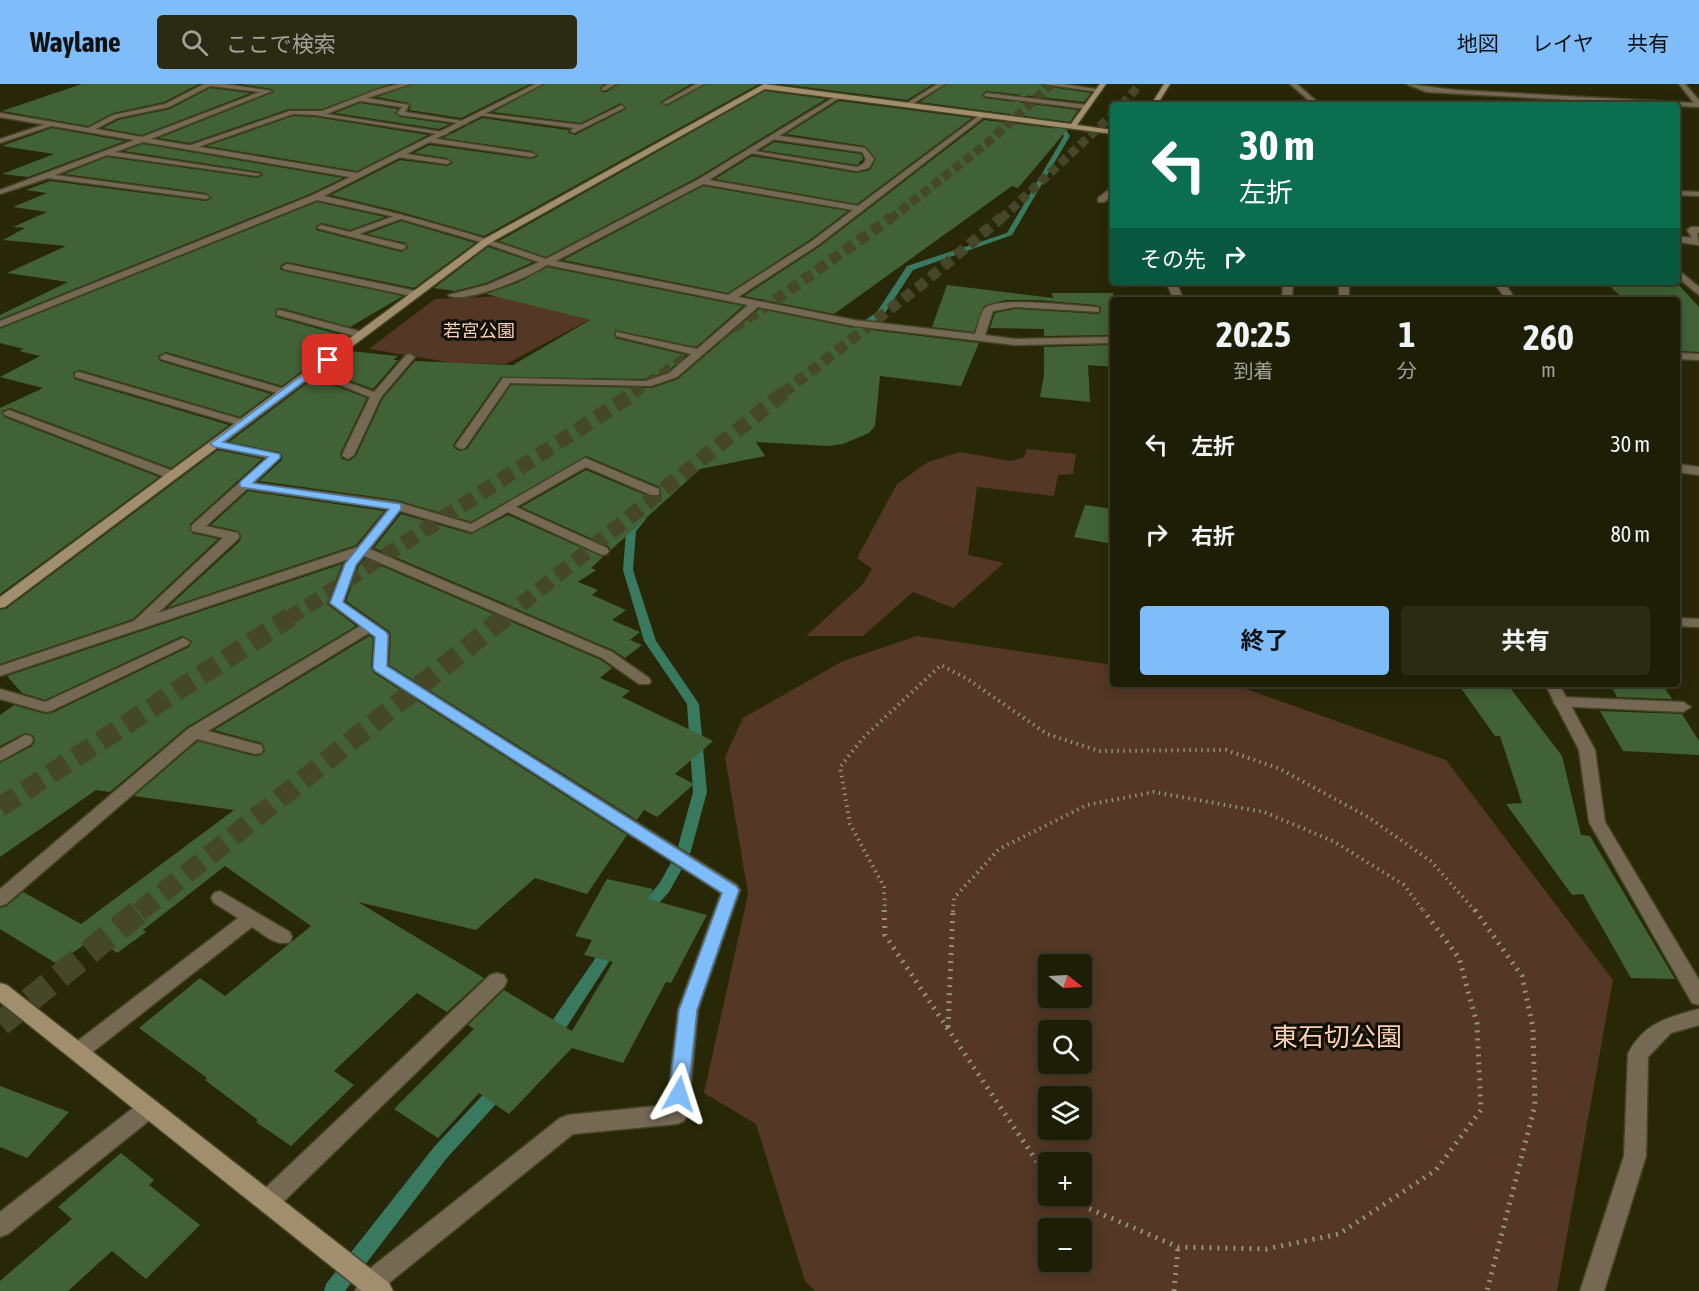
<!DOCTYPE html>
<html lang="ja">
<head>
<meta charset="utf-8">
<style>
	:root { --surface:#1e1e06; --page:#2b2b14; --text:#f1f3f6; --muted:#a1a29b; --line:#3c3c28; --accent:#7fbdfa }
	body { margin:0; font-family:"Asap Condensed","Noto Sans JP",sans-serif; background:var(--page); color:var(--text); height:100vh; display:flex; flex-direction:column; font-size:22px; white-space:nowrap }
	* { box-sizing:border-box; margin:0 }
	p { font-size:20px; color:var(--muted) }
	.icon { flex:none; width:33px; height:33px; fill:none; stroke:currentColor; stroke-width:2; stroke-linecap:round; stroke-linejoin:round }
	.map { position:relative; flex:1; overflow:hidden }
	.details { position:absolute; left:1110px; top:213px; width:570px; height:390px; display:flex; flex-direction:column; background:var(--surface); border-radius:6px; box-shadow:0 3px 15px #0003,0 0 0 2px var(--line) }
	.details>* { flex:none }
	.top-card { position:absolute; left:1110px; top:18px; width:570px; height:183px; border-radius:6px; box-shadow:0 3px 15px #0003,0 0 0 2px var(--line); background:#0b6e4f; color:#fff; overflow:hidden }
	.needle { width:39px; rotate:108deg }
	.fabs { position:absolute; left:1038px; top:870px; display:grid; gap:12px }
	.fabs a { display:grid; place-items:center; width:54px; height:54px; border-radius:6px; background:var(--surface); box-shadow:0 3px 15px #0003,0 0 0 2px var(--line); font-size:30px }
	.pin { position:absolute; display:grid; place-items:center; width:51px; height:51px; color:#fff; margin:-26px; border-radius:12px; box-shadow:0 3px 9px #0006 }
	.me { position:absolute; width:66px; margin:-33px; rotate:6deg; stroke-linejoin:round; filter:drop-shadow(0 0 4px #0008) }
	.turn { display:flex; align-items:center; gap:21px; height:126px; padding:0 30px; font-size:27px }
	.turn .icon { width:78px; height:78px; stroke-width:2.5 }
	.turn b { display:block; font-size:42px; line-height:51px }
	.then { display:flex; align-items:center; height:57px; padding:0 30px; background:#0003; gap:12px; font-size:22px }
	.eta { display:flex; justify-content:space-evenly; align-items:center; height:102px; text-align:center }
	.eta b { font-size:36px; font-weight:700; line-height:42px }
	.action { display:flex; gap:12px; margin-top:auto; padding:12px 30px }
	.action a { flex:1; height:69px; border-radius:6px; background:var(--accent); color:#111; font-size:24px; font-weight:700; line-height:69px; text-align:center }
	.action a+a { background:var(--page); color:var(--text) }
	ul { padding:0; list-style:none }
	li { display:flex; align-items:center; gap:18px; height:90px; padding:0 30px }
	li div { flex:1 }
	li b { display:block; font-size:22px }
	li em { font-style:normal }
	header { display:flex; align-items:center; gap:36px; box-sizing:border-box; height:84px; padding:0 30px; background:var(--accent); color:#111 }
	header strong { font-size:28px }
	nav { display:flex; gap:33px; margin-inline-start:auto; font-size:21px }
	.search { width:420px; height:54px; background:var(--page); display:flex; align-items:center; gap:15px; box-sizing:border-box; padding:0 21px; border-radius:6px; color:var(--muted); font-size:22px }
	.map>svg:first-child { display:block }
</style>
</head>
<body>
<header>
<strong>Waylane</strong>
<div class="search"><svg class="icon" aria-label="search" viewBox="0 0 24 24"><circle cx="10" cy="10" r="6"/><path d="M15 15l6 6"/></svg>ここで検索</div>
<nav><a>地図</a><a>レイヤ</a><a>共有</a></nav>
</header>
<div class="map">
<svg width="1699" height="1207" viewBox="0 0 1699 1207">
	<rect width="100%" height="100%" fill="#282808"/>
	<g fill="#543724" fill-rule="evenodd">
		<polygon points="503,212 589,236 506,280 453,279 369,265 435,215"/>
		<polygon points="1027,365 1076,370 1073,390 1058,391 1054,412 977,403 968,471 1004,479 953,524 913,508 863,552 806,552 863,500 872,485 857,474 897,400 928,378 960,368 1011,377 1024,373"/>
		<path d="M917 552 1113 581V600H1232L1446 676 1613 896 1557 1207H815L805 1197 756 1040 704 1009 748 810 725 673 743 634 843 577ZM1048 880H1082V914H1048ZM1048 946H1082V980H1048ZM1048 1012H1082V1046H1048ZM1048 1078H1082V1112H1048ZM1048 1144H1082V1178H1048Z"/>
	</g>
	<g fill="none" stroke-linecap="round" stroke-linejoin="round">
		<g fill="#387960" fill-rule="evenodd">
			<polygon points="1030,0 1036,0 1018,21 1017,31 1065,44 1070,52 1012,151 913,186 883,232 849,255 843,255 843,251 877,228 907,182 1007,149 1064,52 1061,46 1011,32 1012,21"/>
			<polygon points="641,432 646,435 636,447 633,486 656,557 699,620 707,708 690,770 669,808 647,832 642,834 637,832 635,828 659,800 676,770 693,708 687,620 644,557 623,486 626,447 637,433"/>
			<path d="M611 857 616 859 618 863 616 867 564 947C557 954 553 960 543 957L541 952 552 937 606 859Z"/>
			<polygon points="500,997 506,999 508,1004 506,1009 446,1075 345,1207 324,1207 326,1200 434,1063 494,999"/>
		</g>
	</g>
	<g fill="#416236">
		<polygon points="82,0 199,0 164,18 113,29 88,42 2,27"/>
		<polygon points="240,0 390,0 322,25 289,25 190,59 159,54 274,8 272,5"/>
		<polygon points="413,0 530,0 461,34 409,26 411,22 409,19 377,13"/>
		<polygon points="545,0 604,0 600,4 602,8 607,8 618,0 691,0 660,18 667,22 706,0 759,0 484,152 401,128 331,111 400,76 447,82 453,79 447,74 414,69 430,61 532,75 538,72 532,67 443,54 482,34 568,46 569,49 575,51 626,25 621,19 581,39 493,28"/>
		<polygon points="781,0 933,0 907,16"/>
		<polygon points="947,0 1041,0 1043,2 1091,9 1084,18 986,7 982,11 984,14 1078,26 1070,38 920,18"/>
		<polygon points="210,4 251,9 142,51 103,44 118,36 170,25"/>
		<polygon points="765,7 826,15 698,93 546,173 499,157"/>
		<polygon points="839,17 972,34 857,120 715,95 752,72 857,89 870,86 876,75 865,62 786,50"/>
		<polygon points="360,19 398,25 395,29 400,33 450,40 439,45 335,29"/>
		<polygon points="293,32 315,33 428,51 357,87 207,62"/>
		<polygon points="984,36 1067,46 1018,104 1012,102 834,230 744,212 819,163"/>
		<polygon points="52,44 125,57 28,93 2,90 54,70 2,62"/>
		<polygon points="774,58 861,70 863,75 857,81 761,66"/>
		<polygon points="143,60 343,94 312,109 0,235 0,231 68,198 7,189 66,162 3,156 25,144 13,143 47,128 13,123 47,109 26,106 50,97 206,117 212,114 206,109 64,90 107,73 257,94 263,91 261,88 124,67"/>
		<polygon points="703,102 848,127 811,155 728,209 563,176"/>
		<polygon points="317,118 385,133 350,146 322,139 316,142 316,146 401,168 408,164 406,159 367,150 401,137 475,159 414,204 287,178 281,181 280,185 284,187 403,212 350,243 281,224 276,225 276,233 337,250 312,263 331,265 282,302 166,268 158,272 160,277 271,310 240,333 80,286 73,288 74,295 229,341 171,384 10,324 2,327 4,333 159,393 0,510 0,324 43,304 0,293 40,272 19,267 24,265 0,259 0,245"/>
		<polygon points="488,163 533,178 486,199 455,207 434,204"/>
		<polygon points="547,183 743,222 696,263 615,246 615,254 686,271 668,287 646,295 501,293 453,361 454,364 460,367 467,365 511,301 652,304 678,295 759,225 854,244 979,259 961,302 880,292 875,342 869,349 843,360 827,362 756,358 765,372 700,385 611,466 608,462 521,423 586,386 650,413 661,413 660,403 586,372 471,438 397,416 259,397 282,376 282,369 229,358 314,294 367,314 340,370 342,375 349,377 356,372 383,314 415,277 513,281 590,236 486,210 517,199"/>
		<polygon points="1605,198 1676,198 1699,223 1699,268 1681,267 1677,263 1677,216 1625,216"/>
		<polygon points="947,201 1053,214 1052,209 1113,209 1113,251 1044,252 1044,245 990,244 995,229 1015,225 1099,230 1101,228 1101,223 1096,221 1038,216 1005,216 984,222 974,248 932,243"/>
		<polygon points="1113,261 1113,283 1088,281 1090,318 1040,313 1044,291 1044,263"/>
		<polygon points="350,267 398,272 393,276 398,276 373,305 324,287"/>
		<polygon points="218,366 262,375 190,440 192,449 218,455 133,535 0,580 0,526 6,525"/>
		<polygon points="248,407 384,427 356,461 167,524 240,457 241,451 238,447 211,441"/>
		<polygon points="1085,421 1113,425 1113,460 1074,453"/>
		<polygon points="401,430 471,450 508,431 603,473 591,484 596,486 578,498 598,506 592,511 626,526 612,536 640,548 630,556 642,561 625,574 613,566 374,464"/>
		<polygon points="365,475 601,576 612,584 600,594 630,607 622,613 713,657 675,690 694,700 657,733 644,726 637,736 389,581 391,551 389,547 346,517 359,482"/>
		<polygon points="342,480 327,520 356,542 187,643 110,708 96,706 0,773 0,679 32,662 35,657 33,651 25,649 0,662 0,631 14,621 45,630 52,629 189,563 192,557 182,552 45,616 22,609 7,592"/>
		<polygon points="369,552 373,554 371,584 374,589 627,751 587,810 535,794 476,846 358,818 484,894 447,928 417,909 334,987 354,1001 291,1062 256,1038 258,1036 205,996 207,994 139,944 200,894 225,912 311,842 225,782 143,846 146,848 117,869 95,853 57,880 0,845 0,824 7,822 23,808 81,840 234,726 134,712 198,657 254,672 261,671 265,666 262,659 214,646"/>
		<polygon points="1458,600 1507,600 1562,672 1581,751 1590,752 1675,895 1631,894 1583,810 1572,811 1506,720 1522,719 1500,652 1495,652"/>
		<polygon points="1610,600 1662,600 1672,615 1617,613"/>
		<polygon points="1600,627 1682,630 1699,657 1699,671 1623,667"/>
		<polygon points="607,795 653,805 648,815 707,831 671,899 666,898 623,979 572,964 509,1030 479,1009 438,1054 394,1025 474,945 468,941 504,906 572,947 613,878 584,871 592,856 575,852"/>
		<polygon points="0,1002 69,1028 27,1074 0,1063"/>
		<polygon points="121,1069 154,1096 149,1101 200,1141 146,1195 112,1167 68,1207 0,1207 0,1197 72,1135 58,1123"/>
	</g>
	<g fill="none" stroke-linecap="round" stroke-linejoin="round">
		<g stroke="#464628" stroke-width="9" stroke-dasharray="9 4.5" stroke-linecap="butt">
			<polyline points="1122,21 1140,0"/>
			<polyline points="890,135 986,60 1052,0"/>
			<polyline points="1001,135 1113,30"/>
		</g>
		<g stroke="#464628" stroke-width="11" stroke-dasharray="11 6" stroke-linecap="butt">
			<polyline points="633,309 774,217 892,133"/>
			<polyline points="783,309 926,197 1002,133"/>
		</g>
		<g stroke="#464628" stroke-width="15" stroke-dasharray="15 8" stroke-linecap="butt">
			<polyline points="288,535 636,308"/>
			<polyline points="503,535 785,308"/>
		</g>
		<g stroke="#464628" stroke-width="20" stroke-dasharray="20 10" stroke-linecap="butt">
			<polyline points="0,723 290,533"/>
			<polyline points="139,828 505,533"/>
		</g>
		<polyline stroke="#464628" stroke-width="25" stroke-dasharray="25 13" stroke-linecap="butt" points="0,940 141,826"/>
		<g stroke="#444426" stroke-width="3">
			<g id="lane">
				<polygon points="399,0 411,0 367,14 409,21 405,28 469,38 466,40 400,31 397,29 402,23 360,17 326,30 449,49 445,51 315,31 293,30 195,64 188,62 290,27 322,27 379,5"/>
				<polygon points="608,0 616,0 606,6 602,6 602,4"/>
				<polygon points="696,0 704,0 667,20 662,19"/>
				<polygon points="937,0 945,0 909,22 904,21"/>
				<polygon points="1043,0 1063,0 1102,6 1099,8"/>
				<polygon points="986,9 1087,21 1090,23 1087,25 984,12"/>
				<polygon points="622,21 624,24 574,49 570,47 574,44 478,31 481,29 581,41"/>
				<polygon points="52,38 54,41 0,59 0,55"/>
				<polygon points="774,51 865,64 874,75 869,84 857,87 744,68 748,66 857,83 863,80 866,75 862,68 771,55"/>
				<polygon points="431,54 532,69 536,71 532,73 428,58"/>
				<polygon points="400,69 447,76 451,78 447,80 397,73"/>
				<polygon points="1110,105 1113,105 1113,111 1104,118 1098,118 1098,114"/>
				<polygon points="400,130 404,132 403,134 359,150 405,161 406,163 402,166 317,144 321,141 350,148"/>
				<path d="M544 176 551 178C537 190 464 222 448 211L487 201Z"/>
				<polygon points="287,180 416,207 421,210 416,213 284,185 282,183"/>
				<polygon points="1677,380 1699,383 1699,391 1677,388"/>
				<polygon points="233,448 238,449 239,452 238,455 158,529 357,463 367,463 369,466 367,469 0,592 0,582 134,537 228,449"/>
				<polygon points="1677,534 1699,535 1699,543 1677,542"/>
				<polygon points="1561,613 1683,618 1691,623 1683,628 1556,622 1553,618"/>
				<path d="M220 807 290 848 292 853 290 858C276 863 263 850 252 843L85 974 78 977 71 974 68 968 71 962 238 834 214 819 211 814 214 809Z"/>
			</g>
		</g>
		<g stroke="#444426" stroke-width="3">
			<g id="street">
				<path d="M204 0H225L272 7 151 55 357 89 535 0H543L324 112C399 129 473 149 546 175L699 95 836 12 841 13 709 96 858 122 981 30H985V32L818 161 738 213 854 236 975 250C978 243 980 229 985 224 997 212 1077 222 1096 223L1099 224V228L1015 223 993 227 985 251 1015 255 1113 253V259L1015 261 854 242 758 223 677 293 651 302 510 299 465 364 461 365 455 362 503 294 646 297 669 289 691 270 616 252V248L697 265 748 221 547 181 484 159 391 132 317 116 0 243V237L313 111 350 93 143 58 115 68 261 90 257 92 107 71 55 91 206 111 210 113 206 115 48 94 0 110V106L134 56 0 33V29L88 44 113 31 165 20ZM210 2 260 8 142 53 96 45 117 34 169 23ZM703 100 853 126 812 157 728 211 556 177Z"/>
				<polygon points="1290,0 1297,0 1321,21 1314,21"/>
				<polygon points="1407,0 1455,6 1694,19 1679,0 1685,0 1699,16 1699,23 1426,8"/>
				<polygon points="1677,107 1699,108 1699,112 1677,111"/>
				<polygon points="1691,143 1699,143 1699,149 1697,149 1699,161 1677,158 1677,152 1692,154 1687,146"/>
				<polygon points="1677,185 1699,203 1699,211 1677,193"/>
				<polygon points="1166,198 1176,198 1184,216 1174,216"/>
				<polygon points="1283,198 1293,198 1292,216 1282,216"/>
				<polygon points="1344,198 1349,201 1349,216 1339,216 1339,201"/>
				<polygon points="1494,198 1504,198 1516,216 1506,216"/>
				<polygon points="280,226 366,249 367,251 362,254 277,231 277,227"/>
				<polygon points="1677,269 1699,270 1699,276 1677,275"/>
				<polygon points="165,270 288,306 289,308 288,310 280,310 161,275 160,273"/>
				<polygon points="410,270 415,273 381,313 354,371 348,375 344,373 342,371 370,313 306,288 315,286 374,308 406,271"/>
				<polygon points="79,288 247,337 249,339 243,342 239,341 75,293 75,289"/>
				<polygon points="9,326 176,388 178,391 172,395 168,394 5,331 3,329"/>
				<polygon points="215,357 280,370 280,374 254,399 397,418 471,440 585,374 659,405 659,411 651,411 586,383 516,423 607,464 609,467 607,470 602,471 508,428 472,448 400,427 370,465 612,568 649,594 651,597 649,600 639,600 602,574 364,472 357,481 343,518 387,548 389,551 387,582 737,801 740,806 698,926 688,1030 684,1037 677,1040 573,1050 379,1207 355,1207 363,1190 560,1034 568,1031 667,1021 678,926 721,809 375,587 373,584 375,553 369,549 208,647 261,661 263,665 261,669 255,670 197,655 6,820 0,822 0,805 188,645 360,542 329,519 344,480 388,425 247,405 206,442 238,449 239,452 238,455 233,456 192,447 191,444 192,441 267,374 211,362 209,360"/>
				<polygon points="183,554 190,558 188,561 51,627 46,628 0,615 0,605 45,618"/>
				<polygon points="1545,600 1559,600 1595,666 1605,738 1699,896 1699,921 1692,919 1589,738 1579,666"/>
				<polygon points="25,651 31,652 33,656 31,660 0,677 0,665"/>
				<polygon points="497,889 504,891 507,897 504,903 276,1125 268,1128 260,1125 257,1117 260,1109 490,891"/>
				<path d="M1699 925V941L1671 949 1648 973 1646 1072 1604 1207H1580L1624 1072 1628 970C1643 939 1669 933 1699 925Z"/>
				<polygon points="149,1015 156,1017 159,1024 156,1031 8,1150 0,1153 0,1128 142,1017"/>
			</g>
		</g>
		<g stroke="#444426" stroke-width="3">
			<g id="secondary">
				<polygon points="764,0 1071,40 1100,0 1106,0 1077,41 1113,46 1113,50 765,5 490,159 5,523 0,524 0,513 484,155"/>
				<polygon points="1164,0 1170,0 1157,21 1151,21"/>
				<polygon points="0,899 7,901 389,1199 393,1207 362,1207 0,918"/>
			</g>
		</g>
		<g stroke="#92927a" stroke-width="4" stroke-dasharray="1.5 4.5" stroke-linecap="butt">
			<polyline points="885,828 884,803 850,740 840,683 863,654 941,581 969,596 1047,650 1099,667 1226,666 1280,685 1368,733 1432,778 1476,828"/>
			<polyline points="953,828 954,814 999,765 1087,721 1154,708 1264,728 1333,757 1404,801 1424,828"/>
		</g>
		<g stroke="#92927a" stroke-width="5" stroke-dasharray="2 6" stroke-linecap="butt">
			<polyline points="884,826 885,851 1048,1094"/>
			<polyline points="1475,826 1522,892 1533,944 1535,1021 1487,1207"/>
			<polyline points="948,943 953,826"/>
			<polyline points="1060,1112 1178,1163 1266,1165 1339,1150 1436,1086 1481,1026 1477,940 1459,874 1423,826"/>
			<polyline points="1174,1207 1178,1163"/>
		</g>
		<use href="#lane" fill="#756954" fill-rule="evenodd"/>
		<use href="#street" fill="#756954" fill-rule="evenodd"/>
		<use href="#secondary" fill="#a18e6c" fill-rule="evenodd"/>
	</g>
	<polygon fill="#7fbdfa" stroke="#537ba2" stroke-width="1.5" points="325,274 333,276 223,358 280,370 280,374 253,399 401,420 401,425 356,481 343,518 386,548 388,551 387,582 736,802 739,806 697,926 688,1010 685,1015 679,1018 672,1015 669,1010 679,926 722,809 375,587 373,584 375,553 330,519 345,480 389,425 240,403 240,398 268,373 215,363 210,360"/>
	<g text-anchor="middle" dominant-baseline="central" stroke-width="6" stroke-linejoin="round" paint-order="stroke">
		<g font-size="18" fill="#fdd0b2" stroke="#101004">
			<text x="479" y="246">若宮公園</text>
		</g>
		<g font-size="26" fill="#fdd0b2" stroke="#101004">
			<text x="1337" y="953">東石切公園</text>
		</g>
	</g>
</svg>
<div class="fabs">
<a><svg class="needle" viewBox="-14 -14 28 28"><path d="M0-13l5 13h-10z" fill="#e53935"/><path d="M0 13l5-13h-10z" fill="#a1a29b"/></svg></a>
<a><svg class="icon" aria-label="search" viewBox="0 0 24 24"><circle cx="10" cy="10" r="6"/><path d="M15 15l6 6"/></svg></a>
<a><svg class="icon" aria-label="layers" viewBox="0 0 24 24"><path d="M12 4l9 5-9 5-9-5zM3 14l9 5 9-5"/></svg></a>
<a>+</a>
<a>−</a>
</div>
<div class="pin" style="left:328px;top:276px;background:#d93025"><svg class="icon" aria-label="arrive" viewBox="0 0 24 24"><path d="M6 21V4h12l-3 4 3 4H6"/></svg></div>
<svg class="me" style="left:679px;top:1010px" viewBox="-20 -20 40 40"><path d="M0-17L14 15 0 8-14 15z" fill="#7fbdfa" stroke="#fff" stroke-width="4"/></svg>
<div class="top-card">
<div class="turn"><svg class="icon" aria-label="left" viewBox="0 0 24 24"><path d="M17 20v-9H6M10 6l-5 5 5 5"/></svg><div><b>30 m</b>左折</div></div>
<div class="then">その先<svg class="icon" aria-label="right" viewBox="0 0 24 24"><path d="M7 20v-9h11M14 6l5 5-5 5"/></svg></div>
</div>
<section class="details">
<div class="eta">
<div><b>20:25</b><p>到着</p></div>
<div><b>1</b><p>分</p></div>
<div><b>260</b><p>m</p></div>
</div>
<ul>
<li><svg class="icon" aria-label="left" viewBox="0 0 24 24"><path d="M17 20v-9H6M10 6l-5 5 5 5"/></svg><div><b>左折</b></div><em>30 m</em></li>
<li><svg class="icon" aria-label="right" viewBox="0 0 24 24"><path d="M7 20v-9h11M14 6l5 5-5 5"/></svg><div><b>右折</b></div><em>80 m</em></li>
</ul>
<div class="action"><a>終了</a><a>共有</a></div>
</section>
</div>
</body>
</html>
